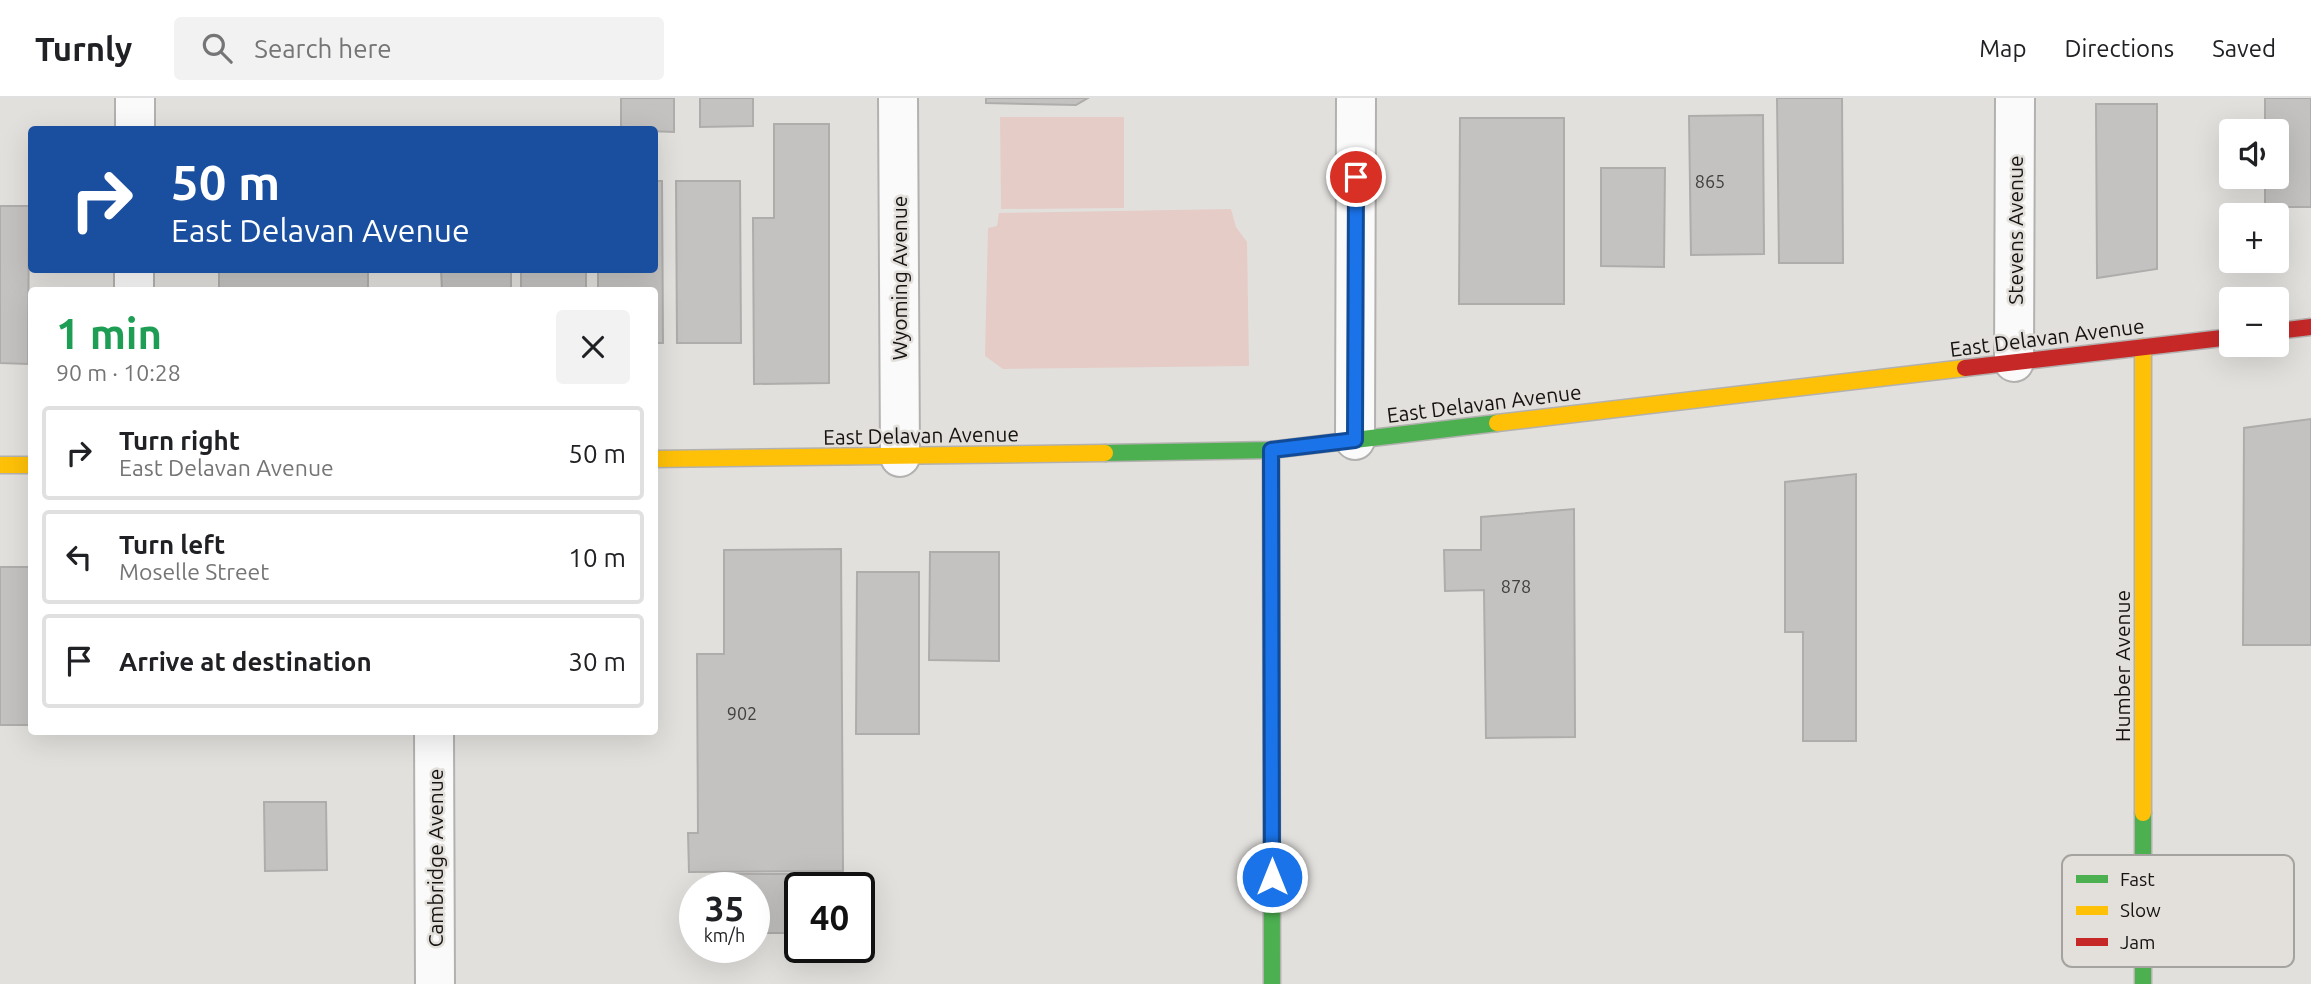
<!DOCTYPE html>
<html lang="en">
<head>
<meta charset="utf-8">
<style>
	:root { --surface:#fff; --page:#f2f2f2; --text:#202124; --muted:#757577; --line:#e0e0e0 }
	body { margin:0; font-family:Ubuntu,sans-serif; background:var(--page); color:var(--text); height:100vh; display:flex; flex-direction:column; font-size:26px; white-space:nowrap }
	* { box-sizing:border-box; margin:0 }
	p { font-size:23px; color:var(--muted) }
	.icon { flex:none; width:38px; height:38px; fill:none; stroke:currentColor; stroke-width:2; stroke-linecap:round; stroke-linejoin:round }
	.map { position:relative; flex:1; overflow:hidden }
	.side { position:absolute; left:28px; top:189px; width:630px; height:448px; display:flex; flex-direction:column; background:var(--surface); border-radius:7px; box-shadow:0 7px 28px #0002 }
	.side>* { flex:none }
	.top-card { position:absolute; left:28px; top:28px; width:630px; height:147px; border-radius:7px; box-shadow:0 7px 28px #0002; background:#1a4fa0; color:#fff; overflow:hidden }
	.fabs { position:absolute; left:2219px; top:21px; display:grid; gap:14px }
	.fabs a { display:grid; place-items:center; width:70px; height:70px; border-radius:7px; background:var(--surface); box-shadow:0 7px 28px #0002; font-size:35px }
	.speed { position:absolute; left:679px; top:774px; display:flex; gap:14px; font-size:35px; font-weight:700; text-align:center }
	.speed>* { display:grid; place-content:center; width:91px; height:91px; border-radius:50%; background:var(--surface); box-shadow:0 7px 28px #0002; line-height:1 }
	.speed small { font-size:18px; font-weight:400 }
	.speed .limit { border:4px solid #111; border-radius:10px; background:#fff; color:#111 }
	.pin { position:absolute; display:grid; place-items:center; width:60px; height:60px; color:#fff; margin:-30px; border:4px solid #fff; border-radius:50%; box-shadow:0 2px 7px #0007 }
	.me { position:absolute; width:77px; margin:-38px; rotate:0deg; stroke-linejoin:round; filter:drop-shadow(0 0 5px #0008) }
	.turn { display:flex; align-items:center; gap:24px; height:147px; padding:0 28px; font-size:32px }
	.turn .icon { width:91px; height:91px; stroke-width:2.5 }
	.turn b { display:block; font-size:49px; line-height:60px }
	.round { display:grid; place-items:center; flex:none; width:74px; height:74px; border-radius:7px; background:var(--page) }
	.head { display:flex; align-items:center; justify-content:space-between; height:119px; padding:0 28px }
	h1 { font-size:42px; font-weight:600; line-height:52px; color:#1e9e55 }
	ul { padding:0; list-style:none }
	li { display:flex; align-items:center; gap:21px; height:94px; margin:0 14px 10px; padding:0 14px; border:4px solid var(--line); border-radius:7px }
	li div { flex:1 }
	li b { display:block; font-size:26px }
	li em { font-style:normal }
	header { display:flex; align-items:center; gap:42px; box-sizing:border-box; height:98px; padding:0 35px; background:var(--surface); border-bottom:2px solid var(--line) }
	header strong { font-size:33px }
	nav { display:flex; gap:38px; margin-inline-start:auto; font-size:24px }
	.search { width:490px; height:63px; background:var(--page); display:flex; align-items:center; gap:18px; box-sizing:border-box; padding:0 24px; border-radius:7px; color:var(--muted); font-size:26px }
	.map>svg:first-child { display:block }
</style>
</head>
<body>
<header>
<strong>Turnly</strong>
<div class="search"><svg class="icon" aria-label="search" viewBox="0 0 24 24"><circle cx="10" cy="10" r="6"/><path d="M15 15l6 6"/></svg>Search here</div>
<nav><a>Map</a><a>Directions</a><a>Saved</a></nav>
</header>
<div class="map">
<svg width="2311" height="886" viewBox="0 0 2311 886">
	<rect width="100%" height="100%" fill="#e2e0dd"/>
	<g fill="#e5ccc6">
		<polygon points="1000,19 1124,19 1124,110 1001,111"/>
		<polygon points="1231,111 1236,129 1247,144 1249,268 1003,271 985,258 988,130 997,128 999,115"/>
	</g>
	<g fill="#c4c2c0" stroke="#afadab" stroke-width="2">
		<polygon points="621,0 674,0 674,34 621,32"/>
		<polygon points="700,0 753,0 753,28 700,29"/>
		<polygon points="986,0 1088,0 1076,7 986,5"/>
		<polygon points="1777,0 1842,0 1843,165 1779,165"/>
		<polygon points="2265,0 2311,0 2311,109 2265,109 2265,79 2277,79 2277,33 2265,33"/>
		<polygon points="2096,6 2157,6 2157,171 2097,180"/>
		<polygon points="1763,17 1764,156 1691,157 1689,18"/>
		<polygon points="1460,20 1564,20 1564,206 1459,206"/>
		<polygon points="774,26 829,26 829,285 754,286 753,120 774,120"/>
		<polygon points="1601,70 1665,70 1664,169 1601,168"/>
		<polygon points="654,83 662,83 663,245 654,245 654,192 598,192 598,172 654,172"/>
		<polygon points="676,83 740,83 741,245 677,245"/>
		<polygon points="0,108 29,108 28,266 0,265"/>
		<rect x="219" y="172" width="149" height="20"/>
		<polygon points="441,172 511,172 511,192 442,192"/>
		<rect x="521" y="172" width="65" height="20"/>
		<polygon points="2311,321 2311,547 2243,547 2244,330"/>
		<polygon points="1856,376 1856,643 1803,643 1803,534 1785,534 1785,384"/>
		<polygon points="1574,411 1575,639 1486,640 1484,492 1445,493 1444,452 1481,452 1481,419"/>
		<polygon points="841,451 843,773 689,774 688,735 698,735 697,556 724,556 724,452"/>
		<polygon points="930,454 999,454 999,563 929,562"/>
		<rect x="0" y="469" width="32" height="158"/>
		<polygon points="857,474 919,474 919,636 856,636"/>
		<polygon points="264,704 326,704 327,772 265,773"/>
		<polygon points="733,776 804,776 804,789 800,789 800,835 754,835 754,789 733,789"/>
	</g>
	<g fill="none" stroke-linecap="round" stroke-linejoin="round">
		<g stroke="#b3b1af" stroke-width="42">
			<g id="street">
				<polyline points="898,0 900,359"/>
				<polyline points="135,32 135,0"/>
				<polyline points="134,192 134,172"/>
				<polyline points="2014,264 2015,0"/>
				<polyline points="1355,342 1356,0"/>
				<polyline points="434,634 435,886"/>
			</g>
		</g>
		<g stroke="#b3b1af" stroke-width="19">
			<g id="fast">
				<polyline points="1271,352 1272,886"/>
				<polyline points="1105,355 1271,352 1497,325"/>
				<polyline points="2143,715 2143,886"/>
			</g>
		</g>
		<g stroke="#b3b1af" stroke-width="19">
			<g id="slow">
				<polyline points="2143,249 2143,715"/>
				<polyline points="1497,325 1965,270"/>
				<polyline points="654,361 1105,355"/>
				<polyline points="0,367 32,367"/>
			</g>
		</g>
		<g stroke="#b3b1af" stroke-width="19">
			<g id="jam">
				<polyline points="2277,233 2311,229"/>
				<polyline points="1965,270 2231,239"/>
			</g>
		</g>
		<use href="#street" stroke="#fbfafa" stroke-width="38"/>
		<use href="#fast" stroke="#4caf50" stroke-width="16"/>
		<use href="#slow" stroke="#ffc107" stroke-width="16"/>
		<use href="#jam" stroke="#c62828" stroke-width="16"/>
	</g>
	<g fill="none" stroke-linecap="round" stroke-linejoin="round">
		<g stroke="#114b97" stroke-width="18">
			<polyline id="route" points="1272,779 1271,352 1355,342 1356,79"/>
		</g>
		<use href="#route" stroke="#1a73e8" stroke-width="12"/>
	</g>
	<g text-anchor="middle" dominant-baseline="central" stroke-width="5" stroke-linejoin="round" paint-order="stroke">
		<g font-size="18" fill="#41403e">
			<text x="1710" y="83">865</text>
			<text x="1516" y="488">878</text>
			<text x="742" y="615">902</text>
		</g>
		<g font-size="21" fill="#151413" stroke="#e3e0dc">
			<text transform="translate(2015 132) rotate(-90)">Stevens Avenue</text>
			<text transform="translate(899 180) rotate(-90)">Wyoming Avenue</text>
			<text transform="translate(2047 239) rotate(-7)">East Delavan Avenue</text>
			<text transform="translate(1484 305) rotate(-7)">East Delavan Avenue</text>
			<text transform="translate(921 337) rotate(-1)">East Delavan Avenue</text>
			<text transform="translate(2122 568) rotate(-90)">Humber Avenue</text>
			<text transform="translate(435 760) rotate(-90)">Cambridge Avenue</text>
		</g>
	</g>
	<rect x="2062" y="757" width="232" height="112" rx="10" fill="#e3e0dc" stroke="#a5a3a0" stroke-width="2"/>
	<rect x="2076" y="777" width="32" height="8" fill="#4caf50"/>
	<rect x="2076" y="808" width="32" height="9" fill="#ffc107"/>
	<rect x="2076" y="840" width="32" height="8" fill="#c62828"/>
	<g font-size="19" fill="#151413">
		<text x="2120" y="788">Fast</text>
		<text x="2120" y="819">Slow</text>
		<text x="2120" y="851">Jam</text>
	</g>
</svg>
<div class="fabs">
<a><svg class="icon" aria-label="sound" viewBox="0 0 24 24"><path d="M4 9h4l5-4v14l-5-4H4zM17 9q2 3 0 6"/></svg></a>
<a>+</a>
<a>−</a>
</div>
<div class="speed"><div>35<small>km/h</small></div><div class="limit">40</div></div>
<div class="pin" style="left:1356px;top:79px;background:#d93025"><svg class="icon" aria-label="arrive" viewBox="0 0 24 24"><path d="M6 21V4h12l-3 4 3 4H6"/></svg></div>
<svg class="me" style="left:1272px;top:779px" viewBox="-20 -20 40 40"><circle r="17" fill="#1a73e8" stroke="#fff" stroke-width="3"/><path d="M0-11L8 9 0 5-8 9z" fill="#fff"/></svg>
<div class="top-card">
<div class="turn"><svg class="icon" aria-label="right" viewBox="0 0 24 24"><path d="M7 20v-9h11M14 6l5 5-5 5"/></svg><div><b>50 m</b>East Delavan Avenue</div></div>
</div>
<section class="side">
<div class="head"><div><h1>1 min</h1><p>90 m · 10:28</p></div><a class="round"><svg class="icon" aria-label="close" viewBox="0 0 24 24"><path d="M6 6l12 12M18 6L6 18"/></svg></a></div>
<ul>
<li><svg class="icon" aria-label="right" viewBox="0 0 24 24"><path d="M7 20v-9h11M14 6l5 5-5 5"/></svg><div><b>Turn right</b><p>East Delavan Avenue</p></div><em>50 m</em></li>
<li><svg class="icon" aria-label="left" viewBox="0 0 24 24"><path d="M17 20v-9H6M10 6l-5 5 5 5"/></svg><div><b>Turn left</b><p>Moselle Street</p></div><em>10 m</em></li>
<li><svg class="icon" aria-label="arrive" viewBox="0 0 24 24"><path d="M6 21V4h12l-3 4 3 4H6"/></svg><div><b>Arrive at destination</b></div><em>30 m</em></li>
</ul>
</section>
</div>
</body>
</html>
